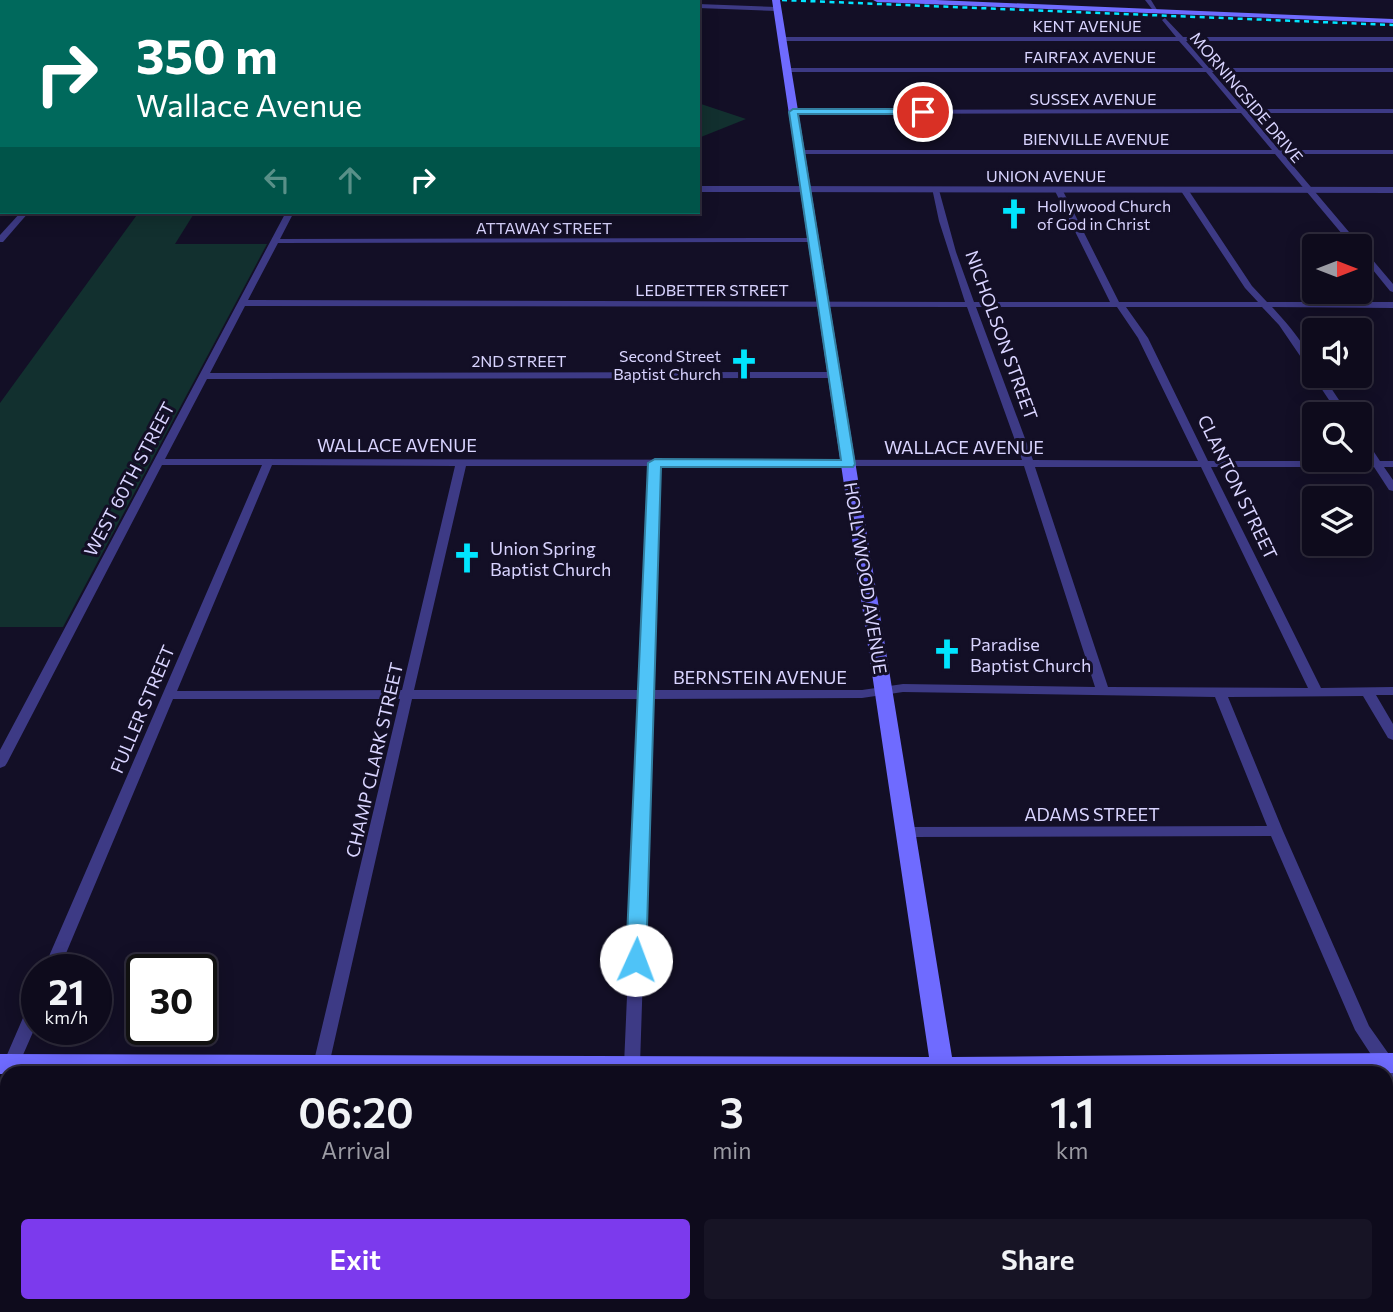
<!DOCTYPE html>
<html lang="en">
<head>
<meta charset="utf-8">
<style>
	:root { --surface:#0e0b1c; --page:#171425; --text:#f1f3f6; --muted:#9b9ba3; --line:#2e2b3b; --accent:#7c3aed }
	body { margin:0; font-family:Commissioner,sans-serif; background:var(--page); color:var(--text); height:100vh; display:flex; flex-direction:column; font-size:26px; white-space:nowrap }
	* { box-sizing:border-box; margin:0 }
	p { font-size:23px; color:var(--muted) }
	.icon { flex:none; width:38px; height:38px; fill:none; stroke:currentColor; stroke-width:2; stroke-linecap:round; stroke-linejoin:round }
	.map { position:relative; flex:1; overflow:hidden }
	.details { position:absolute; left:0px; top:1066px; width:1393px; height:247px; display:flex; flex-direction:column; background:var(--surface); border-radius:21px 21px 0 0; box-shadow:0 4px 18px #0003,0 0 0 2px var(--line) }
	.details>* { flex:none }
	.hud { position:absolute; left:0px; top:0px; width:700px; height:214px; box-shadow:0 4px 18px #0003,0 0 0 2px var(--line); background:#00695c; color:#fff; overflow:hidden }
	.needle { width:46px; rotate:90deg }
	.tools { position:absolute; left:1302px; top:234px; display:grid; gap:14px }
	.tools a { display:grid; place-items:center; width:70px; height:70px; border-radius:7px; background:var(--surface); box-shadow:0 4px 18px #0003,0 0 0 2px var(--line); font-size:35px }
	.speed { position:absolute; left:21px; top:954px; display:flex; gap:14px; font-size:35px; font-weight:700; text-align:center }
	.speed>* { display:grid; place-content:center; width:91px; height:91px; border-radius:50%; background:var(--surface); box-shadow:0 4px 18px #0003,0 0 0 2px var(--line); line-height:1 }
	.speed small { font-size:18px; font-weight:400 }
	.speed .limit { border:4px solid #111; border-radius:10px; background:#fff; color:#111 }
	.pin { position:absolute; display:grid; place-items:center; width:60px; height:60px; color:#fff; margin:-30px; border:4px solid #fff; border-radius:50%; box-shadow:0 2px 7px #0007 }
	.me { position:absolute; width:77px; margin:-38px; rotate:2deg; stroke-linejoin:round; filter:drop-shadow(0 0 5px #0008) }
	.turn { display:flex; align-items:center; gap:24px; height:147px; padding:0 21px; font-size:32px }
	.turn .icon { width:91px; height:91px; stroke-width:2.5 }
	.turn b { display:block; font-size:49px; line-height:60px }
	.lanes { display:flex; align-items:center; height:66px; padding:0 21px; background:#0003; justify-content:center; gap:35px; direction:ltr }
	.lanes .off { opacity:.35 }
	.eta { display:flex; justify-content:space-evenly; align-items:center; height:119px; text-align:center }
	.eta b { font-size:42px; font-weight:600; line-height:49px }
	.action { display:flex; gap:14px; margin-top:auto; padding:14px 21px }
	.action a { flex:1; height:80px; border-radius:7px; background:var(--accent); color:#fff; font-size:28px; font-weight:600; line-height:80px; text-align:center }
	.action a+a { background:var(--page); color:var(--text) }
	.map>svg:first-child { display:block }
</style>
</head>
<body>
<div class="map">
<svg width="1393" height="1312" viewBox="0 0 1393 1312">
	<rect width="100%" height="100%" fill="#130f26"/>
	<g fill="#12302f">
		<polygon points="698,103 746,119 701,137 698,136"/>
		<polygon points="139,212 195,212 175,244 267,244 63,627 0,627 0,403"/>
	</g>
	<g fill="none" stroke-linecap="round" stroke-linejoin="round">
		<g fill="#3d3a85" fill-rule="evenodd">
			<polygon points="552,0 603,2 557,2"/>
			<polygon points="1145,0 1151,0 1159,13 1155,13"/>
			<polygon points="698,4 777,7 780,9 777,11 698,8"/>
			<polygon points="1165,18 1183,37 1393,37 1393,41 1186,41 1209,68 1393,68 1393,72 1212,72 1244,109 1393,109 1393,113 1248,113 1279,150 1393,150 1393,154 1283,154 1393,284 1393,292 1390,291 1360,254 1360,247 1353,247 1275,154 799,154 795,152 799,150 1272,150 1241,113 793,114 790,112 793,110 1237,109 1206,72 787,72 784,70 787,68 1203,68 1179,41 782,41 779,39 782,37 1176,37 1162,20"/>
			<path d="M932 188 939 190 956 252 974 302H1110L1055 191 1059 189 1063 191 1119 302H1258L1245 288 1181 191 1185 189 1189 191 1252 286 1267 302H1393V308L1272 307C1285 321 1315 354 1314 373L1311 372 1279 325 1262 307H1126L1148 338 1208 461H1370L1360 446V436L1364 437 1380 461H1393V467H1384L1393 480V491L1389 490 1374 467H1211L1321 688 1393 687V695H1376L1393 724V740L1388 738 1363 696 1228 697 1283 831 1369 1026 1393 1060V1081L1387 1079 1386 1073H1383L1355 1030 1271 836 907 837 902 836 900 832 902 828 907 827 1267 826 1215 697 903 692 862 698 652 699 640 1065 638 1070 632 1072 626 1070 624 1065 640 699H412L329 1065 327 1070 321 1072 315 1070 313 1065 400 699H173L59 970H43L262 465H162L7 763 5 766 0 768V750L286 212H294L280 239 813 238 817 240 813 242 278 243 248 300 965 302 939 221ZM245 306 967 307 1022 460 165 459 207 379 834 378 839 375 834 372 210 373ZM976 307H1117L1138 338 1198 461 1033 460ZM272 465 455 466 402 690 177 691ZM466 466H650L640 690H414ZM660 466H1024L1095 687 903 684 862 690H653ZM1035 467H1201L1308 688 1108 687Z"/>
			<polygon points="21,212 29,212 3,242 0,242 0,235"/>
			<polygon points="1314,375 1314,376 1323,376 1349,415 1339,415 1313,376"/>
			<polygon points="37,997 37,1023 19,1064 17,1069 11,1071 5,1069 3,1064 29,1004 31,999"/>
			<polygon points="341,1306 359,1306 358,1312 340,1312"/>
			<rect x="655" y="1306" width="18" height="6"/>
			<polygon points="1182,1306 1200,1306 1202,1312 1184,1312"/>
		</g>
		<g fill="#3d3a85" fill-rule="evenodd">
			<polygon points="28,0 36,0 27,2"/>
			<polygon points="0,23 2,23 0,29"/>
			<rect x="0" y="185" width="2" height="6"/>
			<polygon points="698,186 1393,187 1393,193 698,192"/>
		</g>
		<g fill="#6f6bff" fill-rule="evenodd">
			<polygon points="772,0 780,0 952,1057 1393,1053 1393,1073 0,1074 0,1054 929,1057"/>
			<polygon points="873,0 936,0 1393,19 1393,23 877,2"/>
			<polygon points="966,1306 992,1306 994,1312 966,1312"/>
		</g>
		<polyline stroke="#00e5ff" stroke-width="2.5" stroke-dasharray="5 4.5" stroke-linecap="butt" points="782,0 1393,25"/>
	</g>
	<polygon fill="#4fc3f7" stroke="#337fa1" stroke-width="2" points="793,109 923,109 928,112 923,114 798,114 855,464 853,467 661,467 646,960 643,966 636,969 629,966 626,960 648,463 655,459 841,460 789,112"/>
	<defs>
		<g id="church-bare" transform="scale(2.415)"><path d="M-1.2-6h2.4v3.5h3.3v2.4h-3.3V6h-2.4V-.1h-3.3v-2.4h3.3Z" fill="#00e5ff" stroke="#130f26" stroke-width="2.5" paint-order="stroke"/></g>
	</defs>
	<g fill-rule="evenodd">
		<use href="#church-bare" x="1014" y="214"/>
		<use href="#church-bare" x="744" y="364"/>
		<use href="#church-bare" x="467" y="558"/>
		<use href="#church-bare" x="947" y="654"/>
	</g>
	<g text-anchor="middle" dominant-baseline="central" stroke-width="6" stroke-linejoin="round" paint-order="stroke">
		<g font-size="16" fill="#d9d4ff" stroke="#130f26">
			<text x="1087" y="25">KENT AVENUE</text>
			<text x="1090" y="56">FAIRFAX AVENUE</text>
			<text transform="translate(1247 97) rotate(50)">MORNINGSIDE DRIVE</text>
			<text x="1093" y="98">SUSSEX AVENUE</text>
			<text x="1096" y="138">BIENVILLE AVENUE</text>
			<text x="1046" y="175">UNION AVENUE</text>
			<text x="544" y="227">ATTAWAY STREET</text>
			<text x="712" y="289">LEDBETTER STREET</text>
			<text x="519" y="360">2ND STREET</text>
		</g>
		<g font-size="16" fill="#d9d4ff" stroke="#130f26" text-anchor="start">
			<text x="1037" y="205">Hollywood Church<tspan x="1037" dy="18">of God in Christ</tspan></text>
			<text x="721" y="355" text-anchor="end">Second Street<tspan x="721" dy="18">Baptist Church</tspan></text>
		</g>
		<g font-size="18" fill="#d9d4ff" stroke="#130f26">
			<text transform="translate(1002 335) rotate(70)">NICHOLSON STREET</text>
			<text x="397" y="445">WALLACE AVENUE</text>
			<text x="964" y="447">WALLACE AVENUE</text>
			<text transform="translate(129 479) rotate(-62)">WEST 60TH STREET</text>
			<text transform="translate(1238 487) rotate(64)">CLANTON STREET</text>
			<text transform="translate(866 578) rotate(81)">HOLLYWOOD AVENUE</text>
			<text x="760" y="677">BERNSTEIN AVENUE</text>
			<text transform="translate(142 709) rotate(-67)">FULLER STREET</text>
			<text transform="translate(374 760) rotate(-77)">CHAMP CLARK STREET</text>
			<text x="1092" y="814">ADAMS STREET</text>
		</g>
		<g font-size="18" fill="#d9d4ff" stroke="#130f26" text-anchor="start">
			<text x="490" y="548">Union Spring<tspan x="490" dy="21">Baptist Church</tspan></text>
			<text x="970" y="644">Paradise<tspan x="970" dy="21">Baptist Church</tspan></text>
		</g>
	</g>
</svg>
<div class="tools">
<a><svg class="needle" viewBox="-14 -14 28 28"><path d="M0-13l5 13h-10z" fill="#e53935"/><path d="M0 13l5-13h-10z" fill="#9b9ba3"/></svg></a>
<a><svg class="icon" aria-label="sound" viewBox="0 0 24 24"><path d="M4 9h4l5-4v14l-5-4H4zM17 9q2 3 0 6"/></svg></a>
<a><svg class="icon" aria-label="search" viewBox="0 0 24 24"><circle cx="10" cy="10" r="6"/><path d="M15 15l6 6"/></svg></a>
<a><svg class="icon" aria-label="layers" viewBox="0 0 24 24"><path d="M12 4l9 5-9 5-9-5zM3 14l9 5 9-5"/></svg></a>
</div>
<div class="speed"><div>21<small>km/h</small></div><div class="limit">30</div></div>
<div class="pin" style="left:923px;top:112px;background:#d93025"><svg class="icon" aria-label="arrive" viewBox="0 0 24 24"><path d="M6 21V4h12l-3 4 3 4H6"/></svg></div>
<svg class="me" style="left:636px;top:960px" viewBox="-20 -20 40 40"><circle r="19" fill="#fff"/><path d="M0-13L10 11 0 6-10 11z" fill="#4fc3f7"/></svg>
<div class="hud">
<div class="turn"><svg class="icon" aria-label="right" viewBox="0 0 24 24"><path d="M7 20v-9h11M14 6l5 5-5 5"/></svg><div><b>350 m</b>Wallace Avenue</div></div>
<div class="lanes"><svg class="icon off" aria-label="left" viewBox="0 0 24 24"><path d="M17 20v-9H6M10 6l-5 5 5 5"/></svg><svg class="icon off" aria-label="ahead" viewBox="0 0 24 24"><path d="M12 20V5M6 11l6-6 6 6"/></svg><svg class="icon" aria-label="right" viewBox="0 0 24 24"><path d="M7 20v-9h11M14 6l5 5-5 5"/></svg></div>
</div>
<section class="details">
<div class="eta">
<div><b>06:20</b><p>Arrival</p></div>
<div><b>3</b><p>min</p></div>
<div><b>1.1</b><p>km</p></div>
</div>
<div class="action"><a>Exit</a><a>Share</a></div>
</section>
</div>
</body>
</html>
